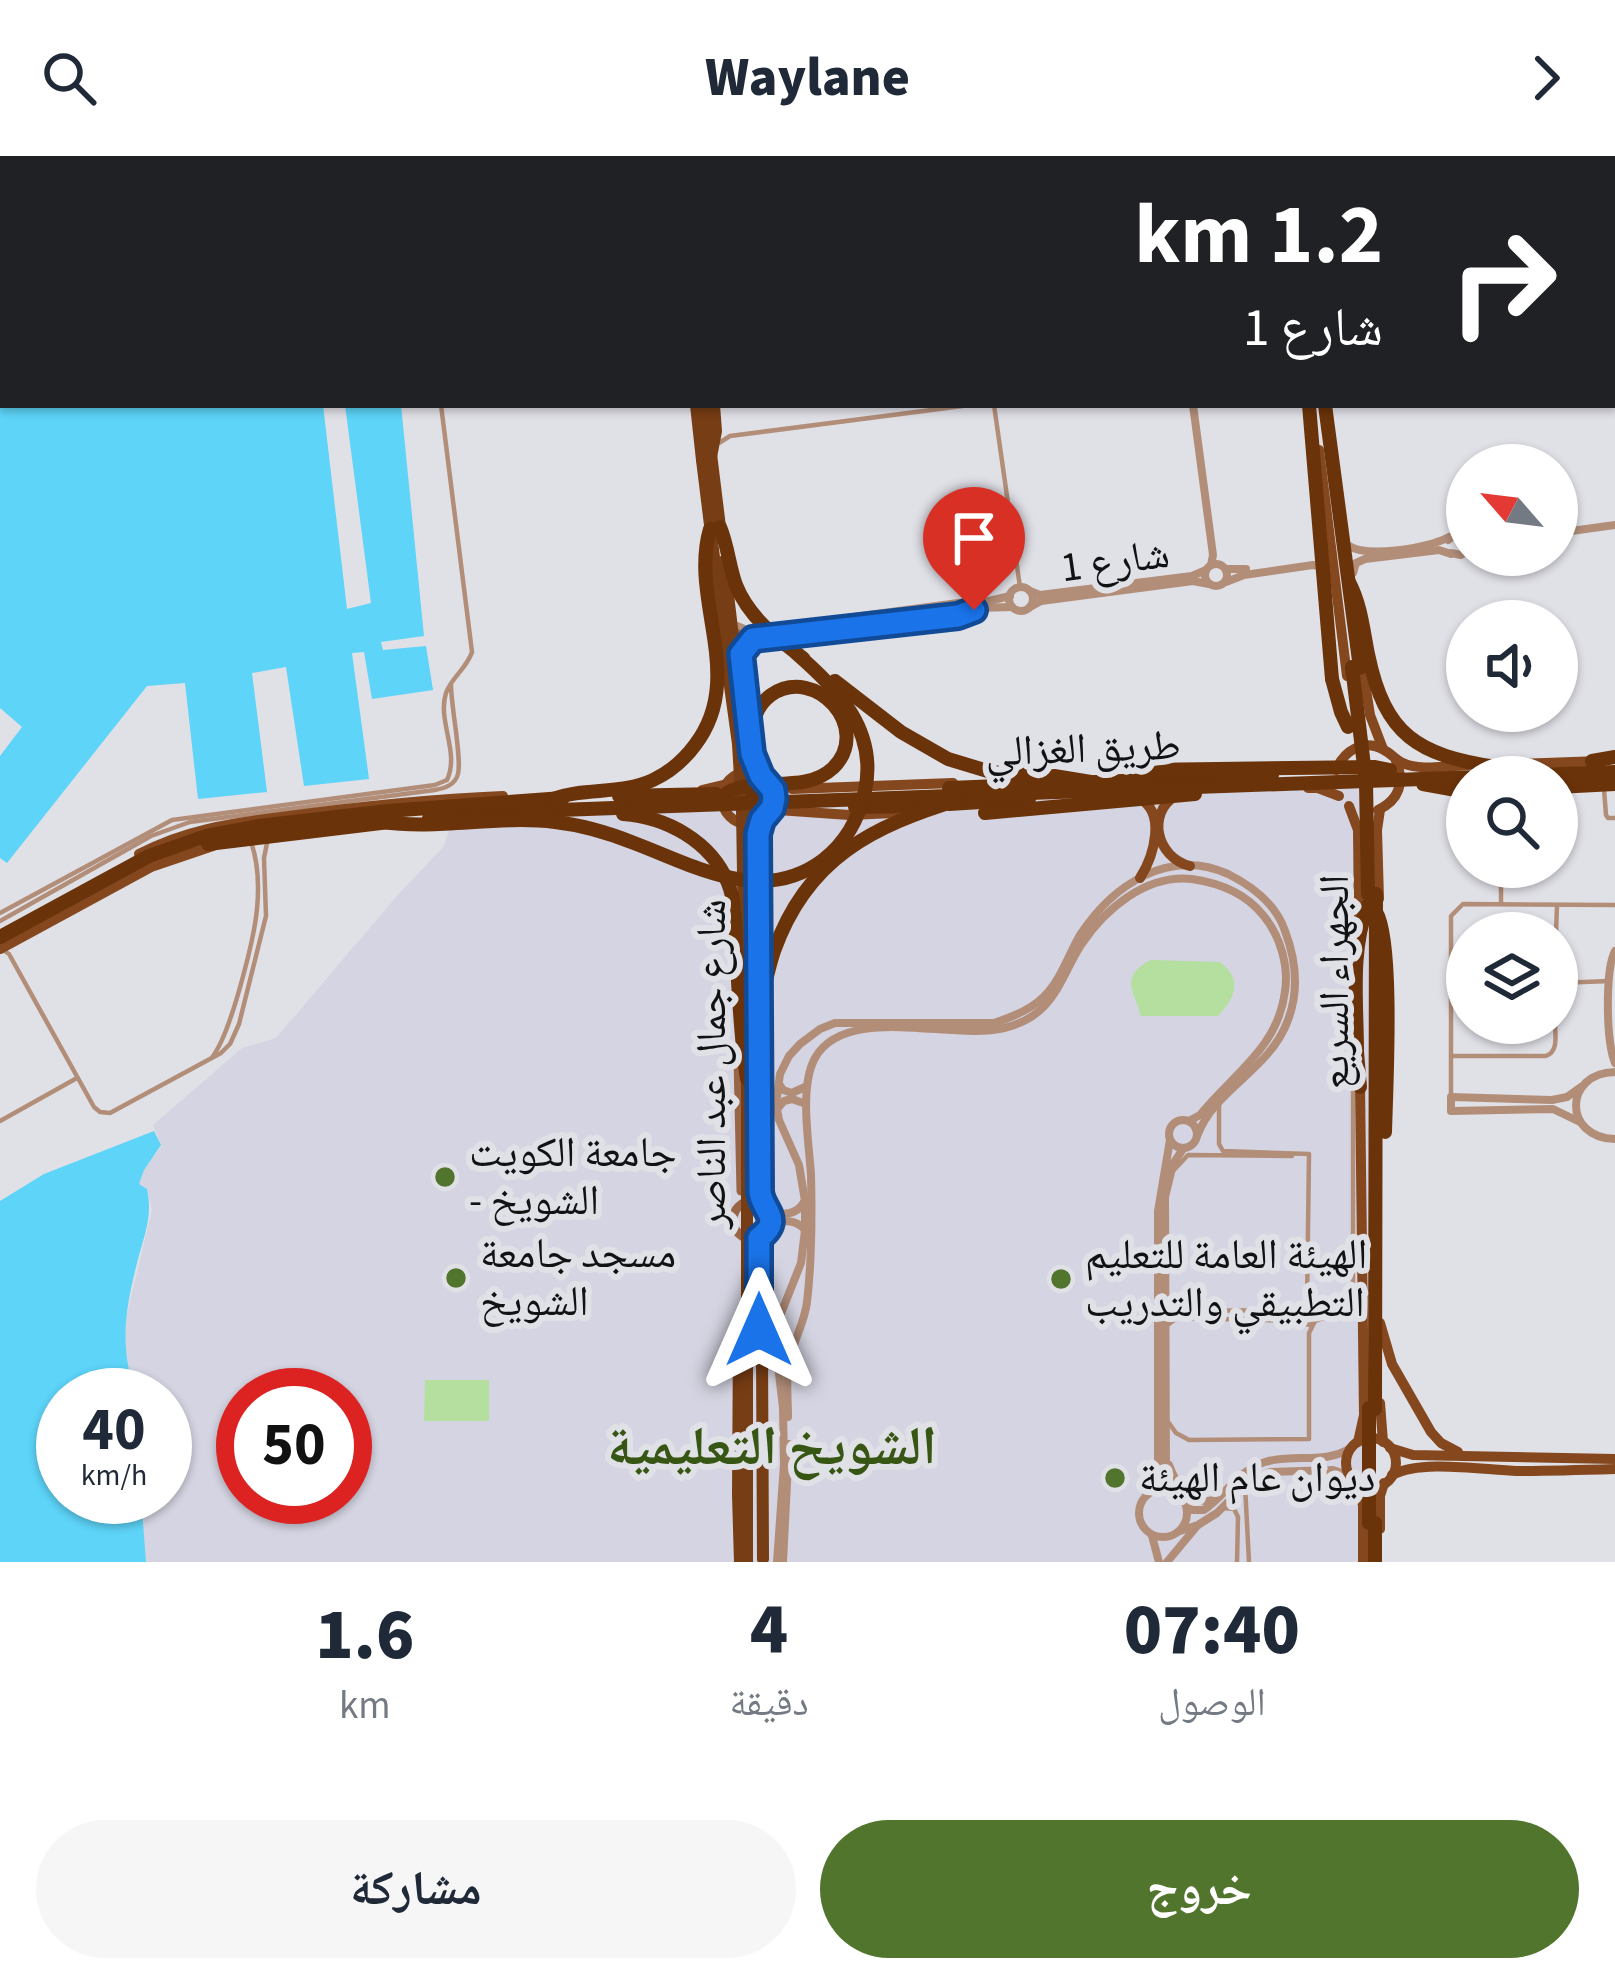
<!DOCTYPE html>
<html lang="ar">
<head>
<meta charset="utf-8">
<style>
	:root { --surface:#fff; --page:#f6f6f7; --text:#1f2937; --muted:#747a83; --accent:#51752d }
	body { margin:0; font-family:"Source Sans 3","Noto Naskh Arabic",sans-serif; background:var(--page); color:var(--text); direction:rtl; height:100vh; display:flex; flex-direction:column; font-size:45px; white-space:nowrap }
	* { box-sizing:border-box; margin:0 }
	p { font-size:39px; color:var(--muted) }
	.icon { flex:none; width:66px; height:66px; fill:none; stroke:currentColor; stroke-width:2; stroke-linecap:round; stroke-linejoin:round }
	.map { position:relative; height:1406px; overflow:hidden; direction:ltr }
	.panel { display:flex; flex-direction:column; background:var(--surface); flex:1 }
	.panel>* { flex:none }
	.banner { position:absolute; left:0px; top:0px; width:1617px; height:252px; box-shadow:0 3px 9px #0004; direction:rtl; background:#202124; color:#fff; overflow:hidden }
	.needle { width:78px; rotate:298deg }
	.controls { position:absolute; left:1446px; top:288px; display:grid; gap:24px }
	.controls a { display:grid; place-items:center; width:132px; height:132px; border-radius:50%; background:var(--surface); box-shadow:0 3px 9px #0004; font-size:60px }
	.speed { position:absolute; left:36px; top:1212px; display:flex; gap:24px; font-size:60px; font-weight:700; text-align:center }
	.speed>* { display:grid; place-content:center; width:156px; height:156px; border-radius:50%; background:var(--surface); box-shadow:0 3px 9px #0004; line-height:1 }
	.speed small { font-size:30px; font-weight:400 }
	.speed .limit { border:18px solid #d22; background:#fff; color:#111 }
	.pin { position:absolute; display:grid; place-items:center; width:102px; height:102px; color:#fff; margin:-123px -51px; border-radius:50% 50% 50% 0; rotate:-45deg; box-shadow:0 0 12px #0007 }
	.pin .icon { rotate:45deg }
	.me { position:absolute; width:132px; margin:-66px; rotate:0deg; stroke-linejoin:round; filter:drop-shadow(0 0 9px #0008) }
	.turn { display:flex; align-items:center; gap:42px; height:252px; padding:0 36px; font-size:54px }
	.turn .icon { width:156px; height:156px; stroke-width:2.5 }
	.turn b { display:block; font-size:84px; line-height:102px }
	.eta { display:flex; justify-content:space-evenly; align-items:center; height:204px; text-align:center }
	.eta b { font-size:72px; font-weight:800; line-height:84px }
	.cta { display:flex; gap:24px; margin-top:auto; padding:24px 36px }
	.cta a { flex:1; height:138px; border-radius:72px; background:var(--accent); color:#fff; font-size:48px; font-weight:800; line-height:138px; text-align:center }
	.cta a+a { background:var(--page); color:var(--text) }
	header { display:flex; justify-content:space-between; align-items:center; height:156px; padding:0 36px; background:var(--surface); font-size:54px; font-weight:800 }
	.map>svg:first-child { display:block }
</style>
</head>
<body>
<header><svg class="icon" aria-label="forward" viewBox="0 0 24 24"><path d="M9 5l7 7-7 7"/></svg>Waylane<svg class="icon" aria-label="search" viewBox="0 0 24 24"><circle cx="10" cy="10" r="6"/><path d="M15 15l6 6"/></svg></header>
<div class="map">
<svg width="1615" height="1406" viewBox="0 0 1615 1406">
	<rect width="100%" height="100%" fill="#e0e0e7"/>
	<path fill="#d4d4e2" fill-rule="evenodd" d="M1368 619 1377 756 1372 1406H143L139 1341H165V1239H136L124 1198 126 1162 152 1054 147 1033 139 1028 144 1014 161 990 153 969 242 892 276 882 397 740 444 690 455 655ZM243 1239H345V1341H243Z"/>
	<g fill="#b5df9e">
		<path d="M1151 804 1220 806C1244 824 1234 843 1218 860H1141C1135 837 1118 820 1151 804Z"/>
		<polygon points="425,1224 489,1224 489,1265 424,1265"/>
	</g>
	<g fill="#5dd4f8">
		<polygon points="0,0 304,0 304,3 3,3 3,249 323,249 347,453 371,447 345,249 401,249 424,480 381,486 383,494 426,490 433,534 372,543 364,496 352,497 369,623 304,630 286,511 252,517 267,636 198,643 185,527 147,530 7,707 0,702 0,600 22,571 0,552"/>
		<path d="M154 975 161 989 144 1014 139 1028 147 1033C153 1061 144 1080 137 1107 125 1155 119 1191 136 1239H63V1341H141L146 1406H0V1045L44 1018Z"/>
	</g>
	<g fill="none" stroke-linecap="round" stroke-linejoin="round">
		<g stroke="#b28e79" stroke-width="4.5">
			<polyline points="962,0 963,3"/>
			<polyline points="1408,0 1408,3"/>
			<polyline points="1348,3 1368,0"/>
			<polyline points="1614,167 1615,167"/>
			<polyline points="994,249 1020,431"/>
			<polyline points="719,287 730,280 970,249"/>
			<polyline points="1604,633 1606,659 1608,662 1615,662"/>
			<polyline points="1501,747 1501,711"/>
			<path d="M0 757 172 664 435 629 447 624C460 596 437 565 446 537 451 522 467 512 472 496L441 249"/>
			<path d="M0 765 151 680 190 666 435 634C445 632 455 629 458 618 462 603 451 550 451 529"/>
			<polyline points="1556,777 1557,749"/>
			<polyline points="3,794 9,798 94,951 100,956 110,957 221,897 230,888 239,868 266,760 264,702 267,687"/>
			<polyline points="1557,827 1610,825"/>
			<path d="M213 900C231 876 254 784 257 753 259 732 258 706 251 686"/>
			<path d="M1451 900H1546C1559 895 1555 879 1555 867"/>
			<polyline points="1451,941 1451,760 1463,748 1615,749"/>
			<polyline points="1219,948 1219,988 1223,995 1309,998 1307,1149"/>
			<polyline points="0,965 77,922"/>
			<polyline points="1173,1015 1188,999 1292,1000"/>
			<polyline points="1168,1152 1178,1155 1300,1154"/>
			<polyline points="1299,1156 1307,1149 1315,1152 1348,1152"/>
			<polyline points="1317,1164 1345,1155 1353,1143 1353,924"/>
			<polyline points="1302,1167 1310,1169 1317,1164 1315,1152"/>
			<polyline points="1169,1168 1177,1162 1300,1165"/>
			<polyline points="1169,1267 1176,1277 1189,1284 1309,1283 1309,1177 1314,1167"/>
			<polyline points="1245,1329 1249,1406"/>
			<polyline points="1223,1352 1234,1353 1238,1361 1237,1406"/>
		</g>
		<g stroke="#b28e79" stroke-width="8">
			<polyline points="1162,0 1163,3"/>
			<polyline points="1606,0 1606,3"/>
			<polyline points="1614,69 1615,77"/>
			<polyline points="1193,249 1213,399 1211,409"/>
			<polyline points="1557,377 1615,369"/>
			<polyline points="1448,384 1457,377 1467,379"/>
			<path d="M1349 390C1368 402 1428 392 1449 381"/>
			<polyline points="1451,397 1461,399 1467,395"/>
			<circle cx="1216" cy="419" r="11"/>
			<polyline points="1226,413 1246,413"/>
			<polyline points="1353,417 1356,407 1365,403 1439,394 1451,398"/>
			<polyline points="1226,426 1244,419 1313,409 1324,411"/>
			<circle cx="1021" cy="443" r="12"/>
			<polyline points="1030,435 1040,439 1192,420 1206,414"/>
			<polyline points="1030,451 1041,445 1193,425 1209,428"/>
			<polyline points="737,470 752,476 766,475"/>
			<polyline points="787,473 809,467 958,447 985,446 1010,440"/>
			<polyline points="742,497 753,483 948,461 978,452 1012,451"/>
			<path d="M1615 795C1605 814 1606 885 1615 907"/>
			<path d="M1615 916C1563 917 1563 982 1615 983"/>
			<polyline points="779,928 783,934 792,937 805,931"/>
			<polyline points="778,952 784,945 792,943 806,948"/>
			<circle cx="1183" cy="978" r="14"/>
			<polyline points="1580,966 1553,953 1451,955 1451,941 1552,944 1567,941 1581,931"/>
			<path d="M769 1055C782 1060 797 1059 804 1046"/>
			<path d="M770 1070C782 1063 796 1063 805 1074"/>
			<path d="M788 1261C788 1240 785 1218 791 1198 796 1180 805 1164 807 1146 812 1104 812 1060 811 1019 809 986 799 931 815 902 846 847 953 885 1004 872 1054 860 1058 826 1081 789 1105 753 1146 718 1192 723 1220 727 1245 737 1263 759 1280 779 1289 810 1285 835 1278 892 1234 917 1200 959L1189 965"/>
			<path d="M1169 1309C1176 1328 1189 1350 1212 1344"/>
			<circle cx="1163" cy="1357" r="24"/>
			<polyline points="1177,1337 1170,1330 1166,1317 1165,1041 1173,1008 1183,993"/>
			<polyline points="1146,1339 1158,1316 1158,1055 1170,984"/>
			<path d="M1184 1345 1192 1354H1204C1226 1339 1238 1314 1265 1306 1295 1297 1324 1309 1351 1292"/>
			<polyline points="1180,1375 1198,1369 1217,1357 1245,1329 1270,1316 1333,1314 1350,1320"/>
			<polyline points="1152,1380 1159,1406"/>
			<path d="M777 1406 784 1308 783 1252 775 1184 780 1160 801 1107 805 1074V1045L799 1009 779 964 776 948 780 918 789 900 800 888 820 873 835 867H994C1015 860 1035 852 1049 835 1063 819 1069 797 1080 779 1112 730 1168 691 1228 718 1252 730 1276 748 1285 775 1296 804 1299 835 1288 864 1270 914 1215 933 1198 978"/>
			<polyline points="783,1406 789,1288"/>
			<polyline points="1167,1406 1197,1370"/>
		</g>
		<g stroke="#986546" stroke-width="9">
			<polyline points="626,0 626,3"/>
			<polyline points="691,0 691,3"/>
			<polyline points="739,478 750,568"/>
			<polyline points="758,700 758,678 762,665"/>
			<polyline points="738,902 741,1035"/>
			<polyline points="760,920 761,1047"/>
			<circle cx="752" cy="1064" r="19"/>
			<polyline points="759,1082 759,1131"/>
		</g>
		<g stroke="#84471e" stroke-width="10">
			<polyline points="1319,294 1347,520"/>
			<polyline points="1362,508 1370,559 1383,593"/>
			<polyline points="1492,609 1600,605"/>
			<path d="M1336 614C1344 595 1363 582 1384 594 1394 599 1396 606 1408 609 1427 614 1449 610 1468 609"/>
			<circle cx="748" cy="642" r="26"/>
			<polyline points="1308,632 1318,632 1339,640"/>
			<polyline points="792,633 953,627"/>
			<polyline points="702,634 727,628"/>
			<path d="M1175 640C1147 658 1156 701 1190 710"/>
			<path d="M1138 642C1167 655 1154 700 1140 722"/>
			<polyline points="1349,650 1358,674 1359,765"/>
			<path d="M1378 654C1399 644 1405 627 1396 605"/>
			<polyline points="767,661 778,654 849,659 894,657"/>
			<path d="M139 698C185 674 230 667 281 661 355 651 429 643 503 640"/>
			<polyline points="1379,743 1377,674 1380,654"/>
			<polyline points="0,793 151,711 213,690"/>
			<polyline points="1380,1167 1392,1208 1431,1276 1441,1287 1458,1296"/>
			<polyline points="1380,1247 1383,1286"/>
			<circle cx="1371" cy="1307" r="25"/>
			<polyline points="1358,1286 1364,1259 1360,927"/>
			<polyline points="1390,1292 1413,1299 1615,1303"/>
			<path d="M1392 1319C1422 1303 1483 1314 1517 1315 1550 1315 1583 1314 1615 1313"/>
			<polyline points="1356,1328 1363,1349 1363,1406"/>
			<polyline points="1380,1373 1380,1340 1384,1327"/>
		</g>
		<g stroke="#773d14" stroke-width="12">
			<polyline points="657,0 657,3"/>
			<polyline points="670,0 670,3"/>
			<polyline points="683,0 683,3"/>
			<polyline points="696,249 702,304"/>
			<polyline points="705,249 721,379"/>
			<polyline points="724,405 747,599"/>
			<polyline points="729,523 738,588"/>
			<polyline points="744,779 746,848"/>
			<polyline points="755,780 755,927"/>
			<polyline points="747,982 747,917"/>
			<polyline points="738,1339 740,1406"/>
		</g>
		<g stroke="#6a3309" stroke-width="14">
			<polyline points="1283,0 1284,3"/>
			<polyline points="1301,0 1301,3"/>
			<polyline points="1325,249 1360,512"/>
			<polyline points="1332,523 1341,556 1348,571"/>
			<polyline points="1592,605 1615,601"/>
			<polyline points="1423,628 1467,636"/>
			<polyline points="949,632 1272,619"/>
			<polyline points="949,648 1029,643"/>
			<polyline points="429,662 559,654"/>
			<polyline points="208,688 389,666"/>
			<polyline points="0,781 149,700 206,680 259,670 388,655 563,642"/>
			<polyline points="1357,896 1360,931"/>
			<polyline points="1375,1253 1376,738"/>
			<polyline points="1375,1406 1375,1367"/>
		</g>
		<g stroke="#773d14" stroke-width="12">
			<polyline points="711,301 716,275 714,249"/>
			<polyline points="702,304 729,523"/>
			<polyline points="738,588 742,655 744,779"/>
			<polyline points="751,643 755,780"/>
			<polyline points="754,1121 762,1194 763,1403"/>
			<polyline points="738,1339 739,1177"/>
			<polyline points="747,1406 747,982"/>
		</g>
		<g stroke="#6a3309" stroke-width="14">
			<polyline points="1309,249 1332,523"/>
			<path d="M720 371C728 390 729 410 736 429 748 460 776 482 803 502"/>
			<path d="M1349 426C1361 449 1363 473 1368 498 1385 580 1418 599 1496 611"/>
			<polyline points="1352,511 1366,626 1368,738"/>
			<polyline points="835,525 901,576 948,603 991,616 1048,619 1097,627"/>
			<polyline points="1144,614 1375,611 1390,614"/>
			<polyline points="1557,631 1615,628"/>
			<path d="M727 637C757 619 804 639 833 612 873 573 816 508 771 539 737 563 762 612 751 644"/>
			<polyline points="619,640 716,638"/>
			<path d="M553 643C585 631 621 639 653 624 670 616 684 604 695 589 747 521 689 444 710 373"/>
			<polyline points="855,651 920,650"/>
			<polyline points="559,654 1615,616"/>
			<polyline points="985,657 1195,638"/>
			<path d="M623 658C666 661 711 685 728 727 736 747 735 770 736 792 739 836 740 880 747 923"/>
			<path d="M382 666C439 674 498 659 555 666 582 669 609 677 634 687 695 710 762 750 823 704 845 687 859 662 865 635 878 574 838 534 796 497"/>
			<path d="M1376 756C1394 784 1386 935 1385 976"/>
			<path d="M755 877C761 850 765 822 774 795 807 702 872 670 961 643"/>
			<path d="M1357 896C1357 848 1350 795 1368 749"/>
			<polyline points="1369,1367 1369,1252"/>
		</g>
	</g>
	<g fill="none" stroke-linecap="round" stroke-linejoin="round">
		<g stroke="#114b97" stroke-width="30">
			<path id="route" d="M759 1174V1082C784 1063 762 1055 760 1036L758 678 762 664 772 652 774 643 773 634 761 620 752 598 741 498 753 483 958 460 974 454"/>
		</g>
		<use href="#route" stroke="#1a73e8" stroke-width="21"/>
	</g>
	<g fill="#51752d" stroke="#e0e0e7" stroke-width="4.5">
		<circle cx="445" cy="1021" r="12"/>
		<circle cx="456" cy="1122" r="12"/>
		<circle cx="1061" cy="1123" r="12"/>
		<circle cx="1115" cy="1322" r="12"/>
	</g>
	<g text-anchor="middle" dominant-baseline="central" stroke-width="12" stroke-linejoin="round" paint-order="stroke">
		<g font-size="42" fill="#111214" stroke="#e0e0e7">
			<text transform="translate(1115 405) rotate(-8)">شارع 1</text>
			<text transform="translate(1083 593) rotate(-2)">طريق الغزالي</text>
			<text transform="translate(1335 826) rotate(-90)">الجهراء السريع</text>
			<text transform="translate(712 908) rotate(-90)">شارع جمال عبد الناصر</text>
		</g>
		<g font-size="42" fill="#111214" stroke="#e0e0e7" text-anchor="start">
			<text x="469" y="997">جامعة الكويت<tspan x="469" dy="48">- الشويخ</tspan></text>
			<text x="480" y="1098">مسجد جامعة<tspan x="480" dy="48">الشويخ</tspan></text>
			<text x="1085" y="1099">الهيئة العامة للتعليم<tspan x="1085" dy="48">التطبيقي والتدريب</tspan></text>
			<text x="1139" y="1322">ديوان عام الهيئة</text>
		</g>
		<g font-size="54" font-weight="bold" fill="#375613" stroke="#e0e0e7">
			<text x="772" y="1291">الشويخ التعليمية</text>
		</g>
	</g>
</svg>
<div class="controls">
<a><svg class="needle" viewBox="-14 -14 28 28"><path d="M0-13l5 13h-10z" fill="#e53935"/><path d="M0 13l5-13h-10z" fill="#747a83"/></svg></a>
<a><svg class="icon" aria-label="sound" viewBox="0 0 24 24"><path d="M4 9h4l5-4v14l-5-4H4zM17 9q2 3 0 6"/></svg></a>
<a><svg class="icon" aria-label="search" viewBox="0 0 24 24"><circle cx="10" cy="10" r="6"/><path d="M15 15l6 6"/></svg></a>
<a><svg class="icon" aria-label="layers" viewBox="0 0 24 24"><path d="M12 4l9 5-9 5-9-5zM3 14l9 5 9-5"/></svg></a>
</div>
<div class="speed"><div>40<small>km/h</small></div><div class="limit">50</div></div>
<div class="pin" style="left:974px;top:454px;background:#d93025"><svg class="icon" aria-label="arrive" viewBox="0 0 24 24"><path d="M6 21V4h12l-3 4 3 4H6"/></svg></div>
<svg class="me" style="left:759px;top:1174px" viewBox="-20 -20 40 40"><path d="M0-17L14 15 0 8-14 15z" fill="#1a73e8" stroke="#fff" stroke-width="4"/></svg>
<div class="banner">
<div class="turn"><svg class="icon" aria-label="right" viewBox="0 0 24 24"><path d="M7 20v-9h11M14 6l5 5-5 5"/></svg><div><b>1.2 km</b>شارع 1</div></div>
</div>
</div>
<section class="panel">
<div class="eta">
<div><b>07:40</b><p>الوصول</p></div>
<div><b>4</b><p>دقيقة</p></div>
<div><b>1.6</b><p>km</p></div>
</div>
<div class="cta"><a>خروج</a><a>مشاركة</a></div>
</section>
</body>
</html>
